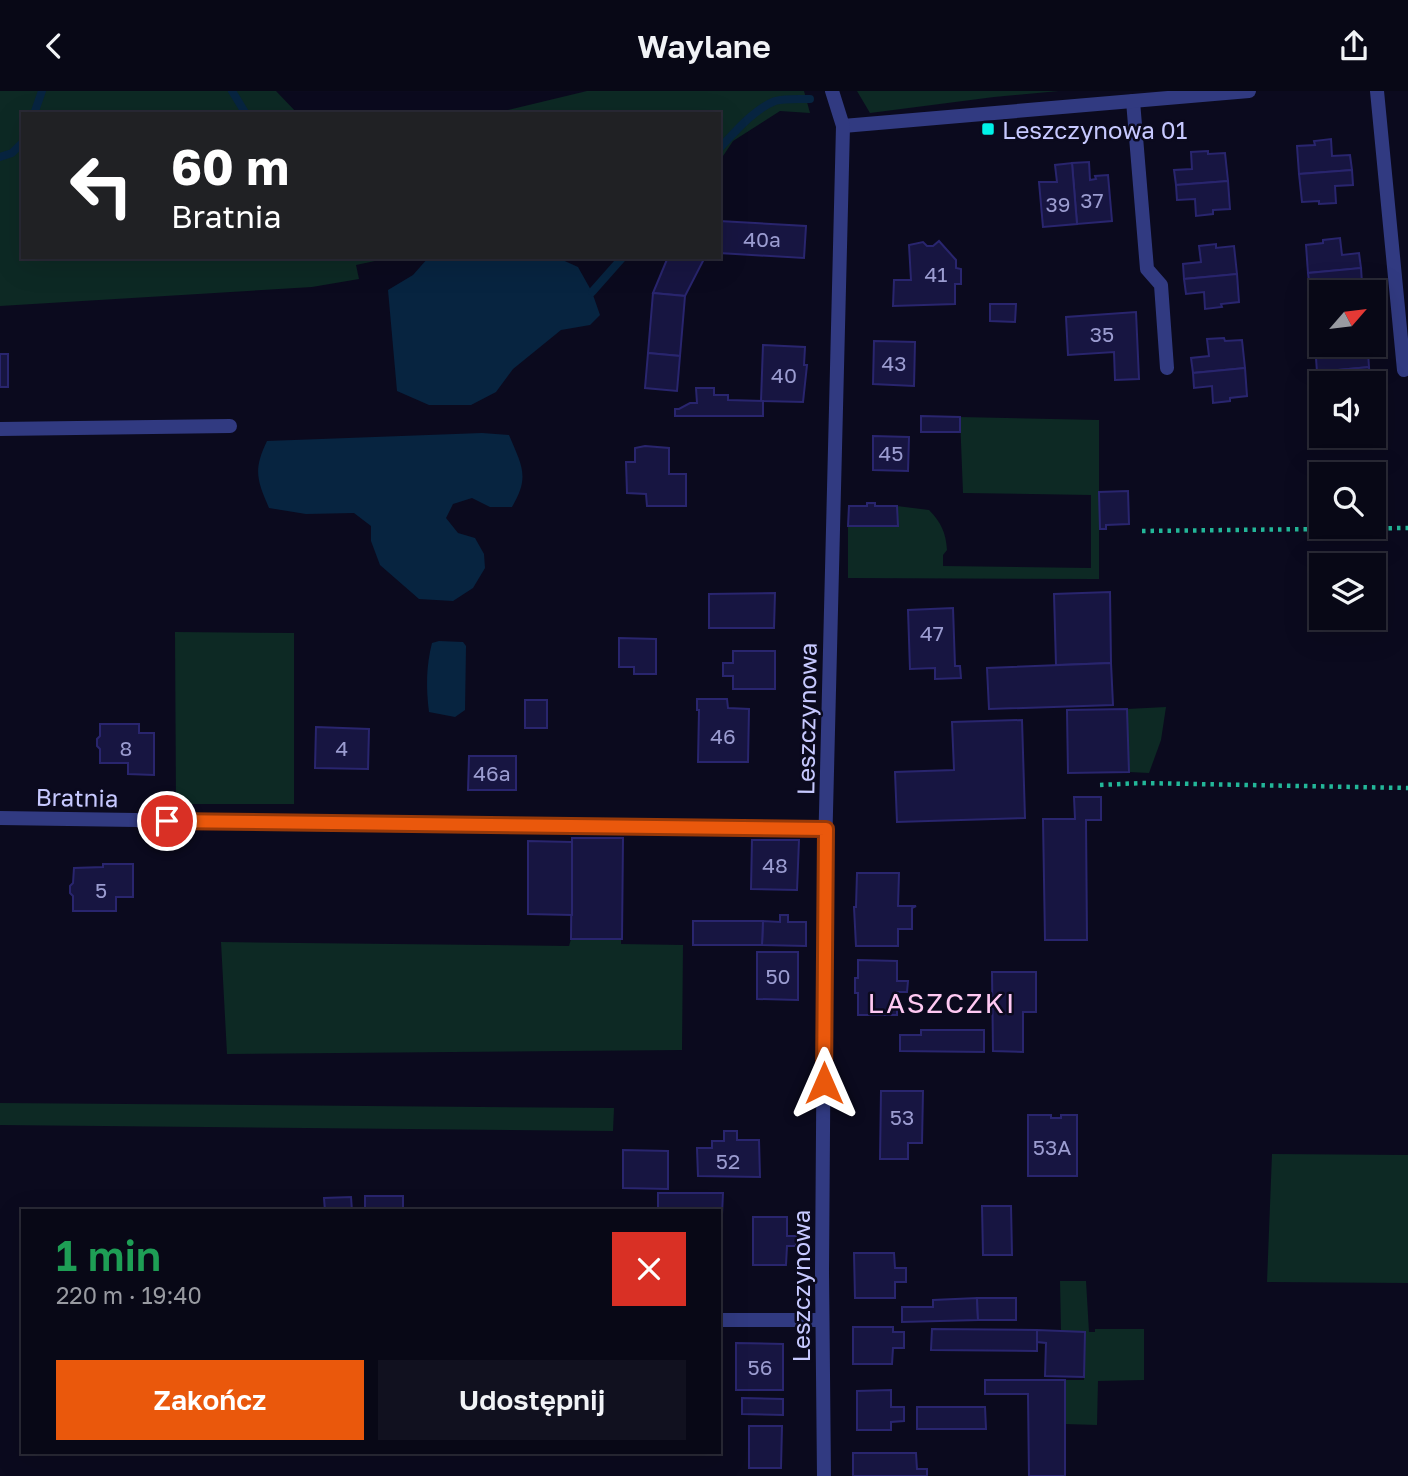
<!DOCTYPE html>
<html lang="pl">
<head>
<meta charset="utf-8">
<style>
	:root { --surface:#080816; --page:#11111f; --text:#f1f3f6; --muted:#989aa1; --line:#292935; --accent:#ea580c }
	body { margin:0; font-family:"Golos Text",sans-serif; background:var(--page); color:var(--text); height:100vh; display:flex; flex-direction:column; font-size:26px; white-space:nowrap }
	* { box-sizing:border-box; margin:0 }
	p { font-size:23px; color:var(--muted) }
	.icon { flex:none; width:38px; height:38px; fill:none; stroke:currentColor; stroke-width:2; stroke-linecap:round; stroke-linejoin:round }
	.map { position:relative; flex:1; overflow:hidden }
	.panel { position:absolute; left:21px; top:1118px; width:700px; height:245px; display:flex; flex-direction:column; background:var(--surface); border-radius:0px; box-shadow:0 7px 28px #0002,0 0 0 2px var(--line) }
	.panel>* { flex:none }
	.hud { position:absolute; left:21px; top:21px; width:700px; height:147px; border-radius:0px; box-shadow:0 7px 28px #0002,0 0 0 2px var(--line); background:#202124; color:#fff; overflow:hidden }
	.needle { width:46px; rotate:62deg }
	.buttons { position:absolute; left:1309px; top:189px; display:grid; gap:14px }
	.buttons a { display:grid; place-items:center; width:77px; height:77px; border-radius:0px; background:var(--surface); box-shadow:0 7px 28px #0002,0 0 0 2px var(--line); font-size:35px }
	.pin { position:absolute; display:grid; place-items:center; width:60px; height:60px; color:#fff; margin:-30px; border:4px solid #fff; border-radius:50%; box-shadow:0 2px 7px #0007 }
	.me { position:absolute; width:77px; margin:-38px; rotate:0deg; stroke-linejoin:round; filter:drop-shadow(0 0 5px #0008) }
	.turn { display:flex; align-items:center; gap:24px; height:147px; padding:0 35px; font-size:32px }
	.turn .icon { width:91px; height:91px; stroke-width:2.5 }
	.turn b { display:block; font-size:49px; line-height:60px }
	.round { display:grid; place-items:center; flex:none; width:74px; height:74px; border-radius:0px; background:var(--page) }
	.summary { display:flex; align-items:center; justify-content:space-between; height:119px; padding:0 35px }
	h1 { font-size:42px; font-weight:600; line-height:52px; color:#1e9e55 }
	.cta { display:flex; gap:14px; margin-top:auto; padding:14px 35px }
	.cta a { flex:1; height:80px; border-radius:0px; background:var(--accent); color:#fff; font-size:28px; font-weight:600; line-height:80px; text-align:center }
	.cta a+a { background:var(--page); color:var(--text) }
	header { display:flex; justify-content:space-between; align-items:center; height:91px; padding:0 35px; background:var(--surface); font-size:32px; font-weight:600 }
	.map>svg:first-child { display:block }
</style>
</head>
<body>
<header><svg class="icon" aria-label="back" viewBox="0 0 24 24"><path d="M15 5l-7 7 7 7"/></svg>Waylane<svg class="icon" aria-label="share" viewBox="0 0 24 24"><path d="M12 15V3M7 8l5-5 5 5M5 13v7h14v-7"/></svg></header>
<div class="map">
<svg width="1408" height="1385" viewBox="0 0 1408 1385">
	<rect width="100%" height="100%" fill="#0b0a1e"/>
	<g fill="#0d2924">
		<polygon points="0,0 276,0 298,23 23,23 23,166 394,166 356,174 359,188 312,196 0,215"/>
		<polygon points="587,0 804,0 810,22 780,20 733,50 719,71 719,23 491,23"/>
		<polygon points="857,0 1059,0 994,6 870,22"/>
		<path d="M960 326 1099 329V488L848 487V435H897V415L929 419C941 431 946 442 947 459L943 464V475L1091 477V404L963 402Z"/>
		<polygon points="175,541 294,542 294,713 176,713"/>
		<polygon points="1166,616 1161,649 1149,682 1129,681 1127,618"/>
		<polygon points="571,848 621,848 621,853 683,854 682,959 227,963 221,851 569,855"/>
		<polygon points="0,1012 614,1017 613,1040 0,1034"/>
		<polygon points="1272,1063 1408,1064 1408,1192 1267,1191"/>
		<polygon points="1060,1190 1086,1190 1089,1241 1095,1241 1095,1238 1144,1238 1144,1289 1098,1290 1097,1334 1065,1333 1065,1289 1084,1289 1085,1241 1061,1240"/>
	</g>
	<g fill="#072440">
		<polygon points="431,166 556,166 578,176 592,201 600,224 590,234 561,239 513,278 496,301 471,314 429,314 397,300 388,199 413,184 428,167"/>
		<path d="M482 342 509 344C522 375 530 386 512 416H490L472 407 453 413 446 427 458 442 475 447 484 463 485 477 473 497 453 510 419 508 380 474 371 450V435L354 422 306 423 269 417C257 389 253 379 267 350Z"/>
		<path d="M439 550 463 551 466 555 465 619 455 626 429 621C426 597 426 576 432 552Z"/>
	</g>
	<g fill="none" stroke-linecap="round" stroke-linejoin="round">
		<g stroke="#072440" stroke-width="8">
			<polyline points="232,0 246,23"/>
			<polyline points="34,23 42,0"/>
			<path d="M719 58C734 42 754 18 775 10 786 7 799 8 810 8"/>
			<polyline points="0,66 12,62 23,51"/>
			<polyline points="592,201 623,166"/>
		</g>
	</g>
	<g fill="#171541" stroke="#29256e" stroke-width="2">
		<polygon points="1331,48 1332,65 1350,64 1352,79 1299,83 1297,55 1315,54 1314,50"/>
		<polygon points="1208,60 1208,63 1225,62 1228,90 1176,94 1174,79 1192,78 1191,61"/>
		<polygon points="1089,71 1090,89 1096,88 1095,85 1108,84 1112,130 1077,133 1072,72"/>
		<polygon points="1072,72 1077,133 1043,136 1039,91 1057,91 1055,74"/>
		<polygon points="1352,79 1353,94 1335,95 1336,112 1319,113 1319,110 1302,111 1299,83"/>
		<polygon points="1228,90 1230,118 1213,119 1213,123 1196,125 1195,108 1177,109 1176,94"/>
		<polygon points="719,130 806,135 804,167 719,162"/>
		<polygon points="1340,147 1342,164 1359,162 1361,177 1308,182 1306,154 1323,152 1323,149"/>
		<polygon points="939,150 956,169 956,177 961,178 961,193 955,193 955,213 893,215 894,189 911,189 909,154 923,151 927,155 933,155"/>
		<polygon points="1216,153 1216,157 1234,155 1237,183 1184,188 1183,173 1201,171 1199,155"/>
		<polygon points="668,166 705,166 685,205 653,202"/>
		<polygon points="1361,177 1362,192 1344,194 1345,201 1321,201 1321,209 1311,210 1308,182"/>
		<polygon points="1237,183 1239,211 1221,213 1222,216 1205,218 1204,201 1186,203 1184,188"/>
		<polygon points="653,202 685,205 680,265 648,262"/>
		<polygon points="990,213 1016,213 1015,231 990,230"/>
		<polygon points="1136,221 1139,288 1115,289 1114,261 1068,264 1066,226"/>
		<polygon points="1224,247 1225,250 1242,249 1245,277 1193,282 1191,267 1209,265 1207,248"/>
		<polygon points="874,250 915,251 914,295 873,293"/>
		<polygon points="1321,252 1349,254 1350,263 1368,261 1369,276 1317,281 1315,253"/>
		<polygon points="763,254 805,256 804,274 807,274 803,311 761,310"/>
		<polygon points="648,262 680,265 677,300 645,297"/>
		<rect x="0" y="263" width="8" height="33"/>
		<polygon points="1369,276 1370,291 1321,292 1320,308 1317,281"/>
		<polygon points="1245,277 1247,305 1230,307 1230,310 1213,312 1212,295 1194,297 1193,282"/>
		<polygon points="696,297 714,297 714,304 728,304 728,309 763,310 763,325 675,325 675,318 679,318 690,312 697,312"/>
		<polygon points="921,325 960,326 960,341 921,341"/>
		<polygon points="873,345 909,346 908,380 873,379"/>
		<polygon points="645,355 669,357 669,383 686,383 686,415 647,415 646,403 627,402 626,371 635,371 635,357"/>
		<polygon points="1128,400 1129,433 1106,434 1106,438 1100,438 1099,401"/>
		<polygon points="867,412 875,412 875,415 897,415 898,435 848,435 849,415 867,415"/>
		<polygon points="1110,501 1111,572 1056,574 1054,503"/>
		<polygon points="775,502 774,537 709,537 709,503"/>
		<polygon points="953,517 955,575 960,575 961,587 935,588 935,577 910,578 908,519"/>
		<polygon points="619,547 656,548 656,583 634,583 634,576 619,576"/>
		<polygon points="733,560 775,560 775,598 733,598 733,585 723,585 723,572 733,572"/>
		<polygon points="1111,572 1113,614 989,618 987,577"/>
		<polygon points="697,608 727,608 728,617 749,618 748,671 698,671 699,619 697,619"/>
		<rect x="525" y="609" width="22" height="28"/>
		<polygon points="1127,618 1129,681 1068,682 1067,619"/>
		<polygon points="1022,629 1025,727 897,731 895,681 954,679 952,631"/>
		<polygon points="100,633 139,633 139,642 154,642 154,684 128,683 128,672 100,672 100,658 97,655 97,648 100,645"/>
		<polygon points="316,636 369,638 368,678 315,677"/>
		<polygon points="469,665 516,665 516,699 468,699"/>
		<polygon points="1074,706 1101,706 1101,729 1086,729 1087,849 1045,849 1043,728 1075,728"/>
		<polygon points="572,747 623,747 622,848 571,848"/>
		<polygon points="752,749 799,749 797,799 751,798"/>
		<polygon points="528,750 572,751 572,824 528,823"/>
		<polygon points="103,773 133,773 133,806 116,806 116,820 73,820 73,805 70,802 70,795 73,792 74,777 103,776"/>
		<polygon points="857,782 899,782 898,815 916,815 912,817 912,838 898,838 898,855 856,855 854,816 856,816"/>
		<polygon points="780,824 788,824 788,831 806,831 806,855 762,854 763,830 780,831"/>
		<polygon points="693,830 763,830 762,854 693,854"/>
		<polygon points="757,861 798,861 798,909 757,908"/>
		<polygon points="858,869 897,870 897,890 908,890 907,901 897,901 897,924 858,924 858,902 855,902 855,887 858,887"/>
		<polygon points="992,881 1036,881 1036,921 1023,921 1023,961 993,960"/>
		<polygon points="921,939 984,939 984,961 900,960 900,944 921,944"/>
		<polygon points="881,1000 923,1000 922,1052 908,1052 908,1068 880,1068"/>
		<polygon points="1028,1024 1051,1024 1051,1027 1061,1027 1061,1024 1077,1024 1077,1085 1028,1085"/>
		<polygon points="724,1040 737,1040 737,1049 759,1049 760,1086 698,1085 697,1057 712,1057 712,1050 724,1050"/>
		<polygon points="623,1059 668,1060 668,1098 623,1097"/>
		<polygon points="658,1102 723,1102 722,1123 719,1123 719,1120 658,1120"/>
		<rect x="365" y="1105" width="38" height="15"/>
		<polygon points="351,1106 352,1120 325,1120 324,1107"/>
		<polygon points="982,1115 1011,1115 1012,1164 983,1164"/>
		<polygon points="753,1126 787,1126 787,1145 796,1145 796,1155 787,1155 786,1174 753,1174"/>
		<polygon points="854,1162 894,1162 895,1177 906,1177 906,1191 895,1191 895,1207 855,1207"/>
		<polygon points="977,1207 978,1229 902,1231 902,1216 933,1216 933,1209"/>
		<polygon points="977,1207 1016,1207 1016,1229 978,1229"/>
		<polygon points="853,1236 893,1236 893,1241 904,1241 904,1257 893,1257 892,1273 853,1273"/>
		<polygon points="932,1238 1037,1239 1037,1260 931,1259"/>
		<polygon points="1037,1239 1085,1241 1084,1286 1045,1285 1046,1252 1037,1251"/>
		<polygon points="736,1252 783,1253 783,1299 736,1299"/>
		<polygon points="985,1289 1065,1289 1065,1385 1029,1385 1028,1303 985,1303"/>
		<polygon points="891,1299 891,1316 904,1316 904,1330 891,1331 891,1339 857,1339 857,1300"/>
		<polygon points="742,1307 783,1308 783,1324 742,1323"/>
		<polygon points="917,1316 985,1316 986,1338 917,1338"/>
		<polygon points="749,1335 782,1335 781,1377 749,1377"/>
		<polygon points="853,1362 916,1362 917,1378 927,1378 927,1385 853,1385"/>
	</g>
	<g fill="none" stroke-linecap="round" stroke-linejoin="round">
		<g stroke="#23b799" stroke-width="4.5" stroke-dasharray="3.5 5" stroke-linecap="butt">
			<polyline points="1142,440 1408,437"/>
			<polyline points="1100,694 1142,692 1408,697"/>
		</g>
		<g stroke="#313a81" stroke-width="14">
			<polyline points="1377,0 1404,279"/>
			<polyline points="1133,10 1147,178 1161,194 1167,277"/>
			<polyline points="719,1229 822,1229"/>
		</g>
		<g stroke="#313a81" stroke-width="14">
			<polyline points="843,35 1249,0"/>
			<polyline points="0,338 230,335"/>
			<polyline points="0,727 826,739"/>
			<polyline points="824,1385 822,1181 825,761 843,35 832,0"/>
		</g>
	</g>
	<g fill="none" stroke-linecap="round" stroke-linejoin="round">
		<g stroke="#983908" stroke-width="18">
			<polyline id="route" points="167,730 826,738 824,992"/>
		</g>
		<use href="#route" stroke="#ea580c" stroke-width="12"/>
	</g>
	<rect fill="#00f2e8" stroke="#0b0a1e" stroke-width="2.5" x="981" y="31" width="14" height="14" rx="3.5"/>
	<g text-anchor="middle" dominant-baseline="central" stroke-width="5" stroke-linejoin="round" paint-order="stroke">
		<g font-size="21" fill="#9b9cd0">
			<text x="1092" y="109">37</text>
			<text x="1058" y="113">39</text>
			<text x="762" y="148">40a</text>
			<text x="936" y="183">41</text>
			<text x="1102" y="243">35</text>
			<text x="894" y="272">43</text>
			<text x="784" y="284">40</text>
			<text x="891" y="362">45</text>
			<text x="932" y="542">47</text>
			<text x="723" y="645">46</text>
			<text x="126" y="657">8</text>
			<text x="342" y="657">4</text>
			<text x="492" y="682">46a</text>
			<text x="775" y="774">48</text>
			<text x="101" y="799">5</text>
			<text x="778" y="885">50</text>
			<text x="902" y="1026">53</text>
			<text x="1052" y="1056">53A</text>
			<text x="728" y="1070">52</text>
			<text x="760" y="1276">56</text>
		</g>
		<g font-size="24" fill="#c7c9ff" stroke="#0b0a1e" text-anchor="start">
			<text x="1002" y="38">Leszczynowa 01</text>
		</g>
		<g font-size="24" fill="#c7c9ff" stroke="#0b0a1e">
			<text transform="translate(806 628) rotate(-89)">Leszczynowa</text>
			<text transform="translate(77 706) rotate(1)">Bratnia</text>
			<text transform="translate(800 1195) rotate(-90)">Leszczynowa</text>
		</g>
		<g font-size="28" letter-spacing="2" fill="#ffc9f3" stroke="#0b0a1e">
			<text x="942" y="911">LASZCZKI</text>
		</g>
	</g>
</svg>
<div class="buttons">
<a><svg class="needle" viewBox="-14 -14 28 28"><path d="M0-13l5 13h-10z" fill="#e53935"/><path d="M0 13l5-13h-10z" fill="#989aa1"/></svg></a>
<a><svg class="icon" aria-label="sound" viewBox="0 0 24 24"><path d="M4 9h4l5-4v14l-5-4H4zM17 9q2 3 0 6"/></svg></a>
<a><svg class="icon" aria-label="search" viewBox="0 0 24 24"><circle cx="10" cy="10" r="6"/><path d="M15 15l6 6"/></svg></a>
<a><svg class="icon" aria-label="layers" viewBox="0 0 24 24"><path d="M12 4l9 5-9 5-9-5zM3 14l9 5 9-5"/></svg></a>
</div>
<div class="pin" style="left:167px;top:730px;background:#d93025"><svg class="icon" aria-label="arrive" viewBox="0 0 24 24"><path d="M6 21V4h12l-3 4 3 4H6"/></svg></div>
<svg class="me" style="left:824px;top:992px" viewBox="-20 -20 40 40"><path d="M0-17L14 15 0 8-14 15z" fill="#ea580c" stroke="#fff" stroke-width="4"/></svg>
<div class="hud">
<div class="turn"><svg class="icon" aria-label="left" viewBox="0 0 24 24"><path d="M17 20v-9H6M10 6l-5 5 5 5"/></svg><div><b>60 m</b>Bratnia</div></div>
</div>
<section class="panel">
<div class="summary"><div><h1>1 min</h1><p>220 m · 19:40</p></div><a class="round" style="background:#d93025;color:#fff"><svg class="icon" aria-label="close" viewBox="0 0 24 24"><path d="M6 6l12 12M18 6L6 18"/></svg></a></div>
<div class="cta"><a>Zakończ</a><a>Udostępnij</a></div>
</section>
</div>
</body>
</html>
